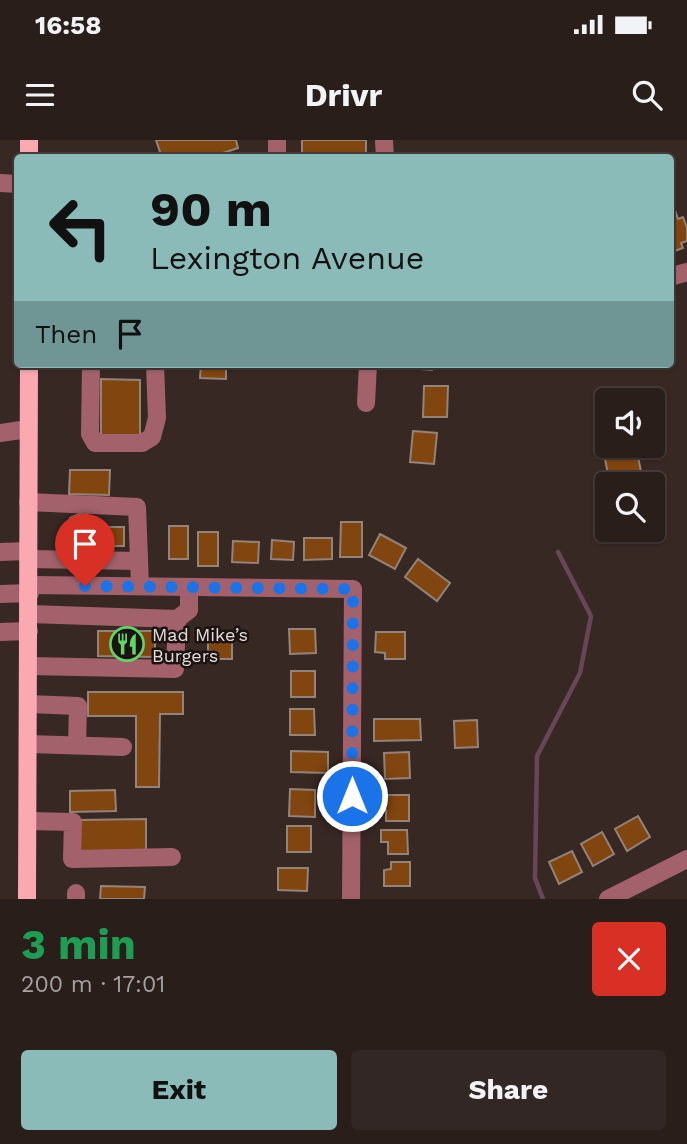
<!DOCTYPE html>
<html lang="en">
<head>
<meta charset="utf-8">
<style>
	:root { --surface:#2a1e1b; --page:#322724; --text:#f1f3f6; --muted:#a5a2a3; --line:#463c3a; --accent:#8bbbb9 }
	body { margin:0; font-family:"Work Sans",sans-serif; background:var(--page); color:var(--text); height:100vh; display:flex; flex-direction:column; font-size:26px; white-space:nowrap }
	* { box-sizing:border-box; margin:0 }
	p { font-size:23px; color:var(--muted) }
	.icon { flex:none; width:38px; height:38px; fill:none; stroke:currentColor; stroke-width:2; stroke-linecap:round; stroke-linejoin:round }
	.map { position:relative; height:759px; overflow:hidden }
	.drawer { display:flex; flex-direction:column; background:var(--surface); flex:1 }
	.drawer>* { flex:none }
	.banner { position:absolute; left:14px; top:14px; width:660px; height:214px; border-radius:7px; box-shadow:0 2px 5px #0004,0 0 0 2px var(--line); background:#8bbbb9; color:#111; overflow:hidden }
	.controls { position:absolute; left:595px; top:248px; display:grid; gap:14px }
	.controls a { display:grid; place-items:center; width:70px; height:70px; border-radius:7px; background:var(--surface); box-shadow:0 2px 5px #0004,0 0 0 2px var(--line); font-size:35px }
	.pin { position:absolute; display:grid; place-items:center; width:60px; height:60px; color:#fff; margin:-72px -30px; border-radius:50% 50% 50% 0; rotate:-45deg; box-shadow:0 0 7px #0007 }
	.pin .icon { rotate:45deg }
	.me { position:absolute; width:77px; margin:-38px; rotate:0deg; stroke-linejoin:round; filter:drop-shadow(0 0 5px #0008) }
	.turn { display:flex; align-items:center; gap:24px; height:147px; padding:0 21px; font-size:32px }
	.turn .icon { width:91px; height:91px; stroke-width:2.5 }
	.turn b { display:block; font-size:49px; line-height:60px }
	.then { display:flex; align-items:center; height:66px; padding:0 21px; background:#0003; gap:14px; font-size:26px }
	.round { display:grid; place-items:center; flex:none; width:74px; height:74px; border-radius:7px; background:var(--page) }
	.head { display:flex; align-items:center; justify-content:space-between; height:119px; padding:0 21px }
	h1 { font-size:42px; font-weight:700; line-height:52px; color:#1e9e55 }
	.cta { display:flex; gap:14px; margin-top:auto; padding:14px 21px }
	.cta a { flex:1; height:80px; border-radius:7px; background:var(--accent); color:#111; font-size:28px; font-weight:700; line-height:80px; text-align:center }
	.cta a+a { background:var(--page); color:var(--text) }
	.status { display:flex; justify-content:space-between; align-items:center; height:49px; padding:0 35px; background:var(--surface); direction:ltr }
	.status svg { height:19px; fill:currentColor }
	header { display:flex; justify-content:space-between; align-items:center; height:91px; padding:0 21px; background:var(--surface); font-size:32px; font-weight:700 }
	.map>svg:first-child { display:block }
</style>
</head>
<body>
<div class="status"><b>16:58</b><svg viewBox="0 0 49 12"><path d="M0 12V9h3v3zM5 12V6h3v6zM10 12V3h3v9zM15 12V0h3v12zM26 1h20v11H26zM47 4h2v5h-2z"/></svg></div>
<header><svg class="icon" aria-label="menu" viewBox="0 0 24 24"><path d="M4 6h16M4 12h16M4 18h16"/></svg>Drivr<svg class="icon" aria-label="search" viewBox="0 0 24 24"><circle cx="10" cy="10" r="6"/><path d="M15 15l6 6"/></svg></header>
<div class="map">
<svg width="687" height="759" viewBox="0 0 687 759">
	<rect width="100%" height="100%" fill="#382824"/>
	<g fill="none" stroke-linecap="round" stroke-linejoin="round">
		<polyline stroke="#684658" stroke-width="4.5" points="543,759 535,738 537,616 580,533 591,476 558,412"/>
	</g>
	<g fill="#81450f" stroke="#938378" stroke-width="2">
		<polygon points="156,0 236,0 238,8 208,18 162,18"/>
		<rect x="302" y="0" width="64" height="18"/>
		<polygon points="671,58 678,79 683,77 687,88 687,101 681,103 683,108 672,112"/>
		<polygon points="201,224 226,224 226,239 200,238"/>
		<polygon points="408,224 432,224 432,230 408,228"/>
		<polygon points="101,239 140,240 140,298 101,298"/>
		<polygon points="424,246 448,246 447,277 423,277"/>
		<polygon points="413,291 437,293 434,324 410,322"/>
		<polygon points="610,306 636,306 643,342 610,345 605,319 612,318"/>
		<polygon points="70,330 110,330 109,355 69,354"/>
		<polygon points="86,371 94,387 124,387 124,406 92,406 85,418 70,407 70,378"/>
		<polygon points="341,382 362,382 362,417 340,417"/>
		<rect x="169" y="386" width="19" height="33"/>
		<rect x="198" y="392" width="20" height="34"/>
		<polygon points="380,394 406,408 395,429 369,415"/>
		<polygon points="304,398 332,398 332,419 304,420"/>
		<polygon points="272,400 294,402 293,420 271,419"/>
		<polygon points="233,401 259,402 258,423 232,422"/>
		<polygon points="418,419 450,443 437,461 405,437"/>
		<polygon points="289,489 315,489 316,513 290,514"/>
		<polygon points="98,491 155,491 155,517 98,516"/>
		<polygon points="376,492 405,492 405,519 385,519 385,513 375,512"/>
		<rect x="208" y="497" width="24" height="22"/>
		<rect x="291" y="531" width="24" height="26"/>
		<polygon points="88,552 183,552 183,574 160,574 159,647 136,647 136,576 88,576"/>
		<polygon points="290,569 314,569 315,595 290,595"/>
		<polygon points="374,579 420,579 421,600 374,601"/>
		<polygon points="477,580 478,607 455,608 454,581"/>
		<polygon points="291,611 328,612 328,633 291,632"/>
		<polygon points="409,612 410,638 385,639 384,613"/>
		<polygon points="290,649 315,650 315,677 289,676"/>
		<polygon points="115,650 116,671 70,672 70,651"/>
		<polygon points="378,655 409,655 409,681 386,681 386,670 379,671"/>
		<polygon points="638,676 650,697 627,711 615,689"/>
		<polygon points="146,679 146,712 79,713 78,680"/>
		<rect x="287" y="686" width="24" height="26"/>
		<polygon points="381,690 407,690 408,714 388,714 388,702 381,702"/>
		<polygon points="602,692 614,714 593,726 581,704"/>
		<polygon points="572,711 582,732 559,744 549,722"/>
		<polygon points="391,722 410,722 410,746 384,746 384,730 391,729"/>
		<polygon points="278,728 308,728 307,751 278,750"/>
		<polygon points="101,746 145,747 144,759 100,759"/>
	</g>
	<g fill="none" stroke-linecap="round" stroke-linejoin="round">
		<g stroke="#a3626b" stroke-width="18">
			<polyline points="277,0 277,18"/>
			<polyline points="384,0 385,18"/>
			<polyline points="0,43 18,44"/>
			<polyline points="670,137 687,132"/>
			<polyline points="91,224 90,294 95,303 142,303 152,297 157,278 155,224"/>
			<polyline points="366,263 368,224"/>
			<polyline points="0,293 28,289"/>
			<polyline points="28,362 137,367 140,446"/>
			<polyline points="0,412 28,411"/>
			<polyline points="28,419 139,421"/>
			<polyline points="31,445 353,449 351,759"/>
			<polyline points="0,454 30,453"/>
			<polyline points="177,479 189,470 189,447"/>
			<polyline points="0,492 29,491"/>
			<polyline points="29,526 175,529 177,479 30,474"/>
			<polyline points="29,564 78,566 77,605"/>
			<polyline points="29,604 123,607"/>
			<polyline points="28,681 73,682 72,719 172,717"/>
			<polyline points="76,759 76,753"/>
			<polyline points="608,759 687,719"/>
		</g>
		<g stroke="#faa9b3" stroke-width="18">
			<polyline points="29,18 29,0"/>
			<polyline points="27,759 29,224"/>
		</g>
	</g>
	<g fill="none" stroke-linecap="round" stroke-linejoin="round">
		<polyline stroke="#1a73e8" stroke-width="12" stroke-dasharray="0 21.6" points="85,446 353,449 352,656"/>
	</g>
	<defs>
		<g id="restaurant-ring" transform="scale(1.75)"><circle r="9.5" fill="#1a1311" stroke="#60d56a" stroke-width="1.5"/><path d="M-5-6h1v4h1v-4h1v4h1v-4h1v5L-1.5 .5V6h-2V.5L-5-1ZM5-6V6H3V1.5H1.5Q1.5-4 5-6Z" fill="#60d56a"/></g>
	</defs>
	<g fill-rule="evenodd">
		<use href="#restaurant-ring" x="127" y="504"/>
	</g>
	<g text-anchor="middle" dominant-baseline="central" stroke-width="5" stroke-linejoin="round" paint-order="stroke">
		<g font-size="18" fill="#e6dbd9" stroke="#1a1311" text-anchor="start">
			<text x="152" y="494">Mad Mike’s<tspan x="152" dy="21">Burgers</tspan></text>
		</g>
	</g>
</svg>
<div class="controls">
<a><svg class="icon" aria-label="sound" viewBox="0 0 24 24"><path d="M4 9h4l5-4v14l-5-4H4zM17 9q2 3 0 6"/></svg></a>
<a><svg class="icon" aria-label="search" viewBox="0 0 24 24"><circle cx="10" cy="10" r="6"/><path d="M15 15l6 6"/></svg></a>
</div>
<div class="pin" style="left:85px;top:446px;background:#d93025"><svg class="icon" aria-label="arrive" viewBox="0 0 24 24"><path d="M6 21V4h12l-3 4 3 4H6"/></svg></div>
<svg class="me" style="left:352px;top:656px" viewBox="-20 -20 40 40"><circle r="17" fill="#1a73e8" stroke="#fff" stroke-width="3"/><path d="M0-11L8 9 0 5-8 9z" fill="#fff"/></svg>
<div class="banner">
<div class="turn"><svg class="icon" aria-label="left" viewBox="0 0 24 24"><path d="M17 20v-9H6M10 6l-5 5 5 5"/></svg><div><b>90 m</b>Lexington Avenue</div></div>
<div class="then">Then<svg class="icon" aria-label="arrive" viewBox="0 0 24 24"><path d="M6 21V4h12l-3 4 3 4H6"/></svg></div>
</div>
</div>
<section class="drawer">
<div class="head"><div><h1>3 min</h1><p>200 m · 17:01</p></div><a class="round" style="background:#d93025;color:#fff"><svg class="icon" aria-label="close" viewBox="0 0 24 24"><path d="M6 6l12 12M18 6L6 18"/></svg></a></div>
<div class="cta"><a>Exit</a><a>Share</a></div>
</section>
</body>
</html>
